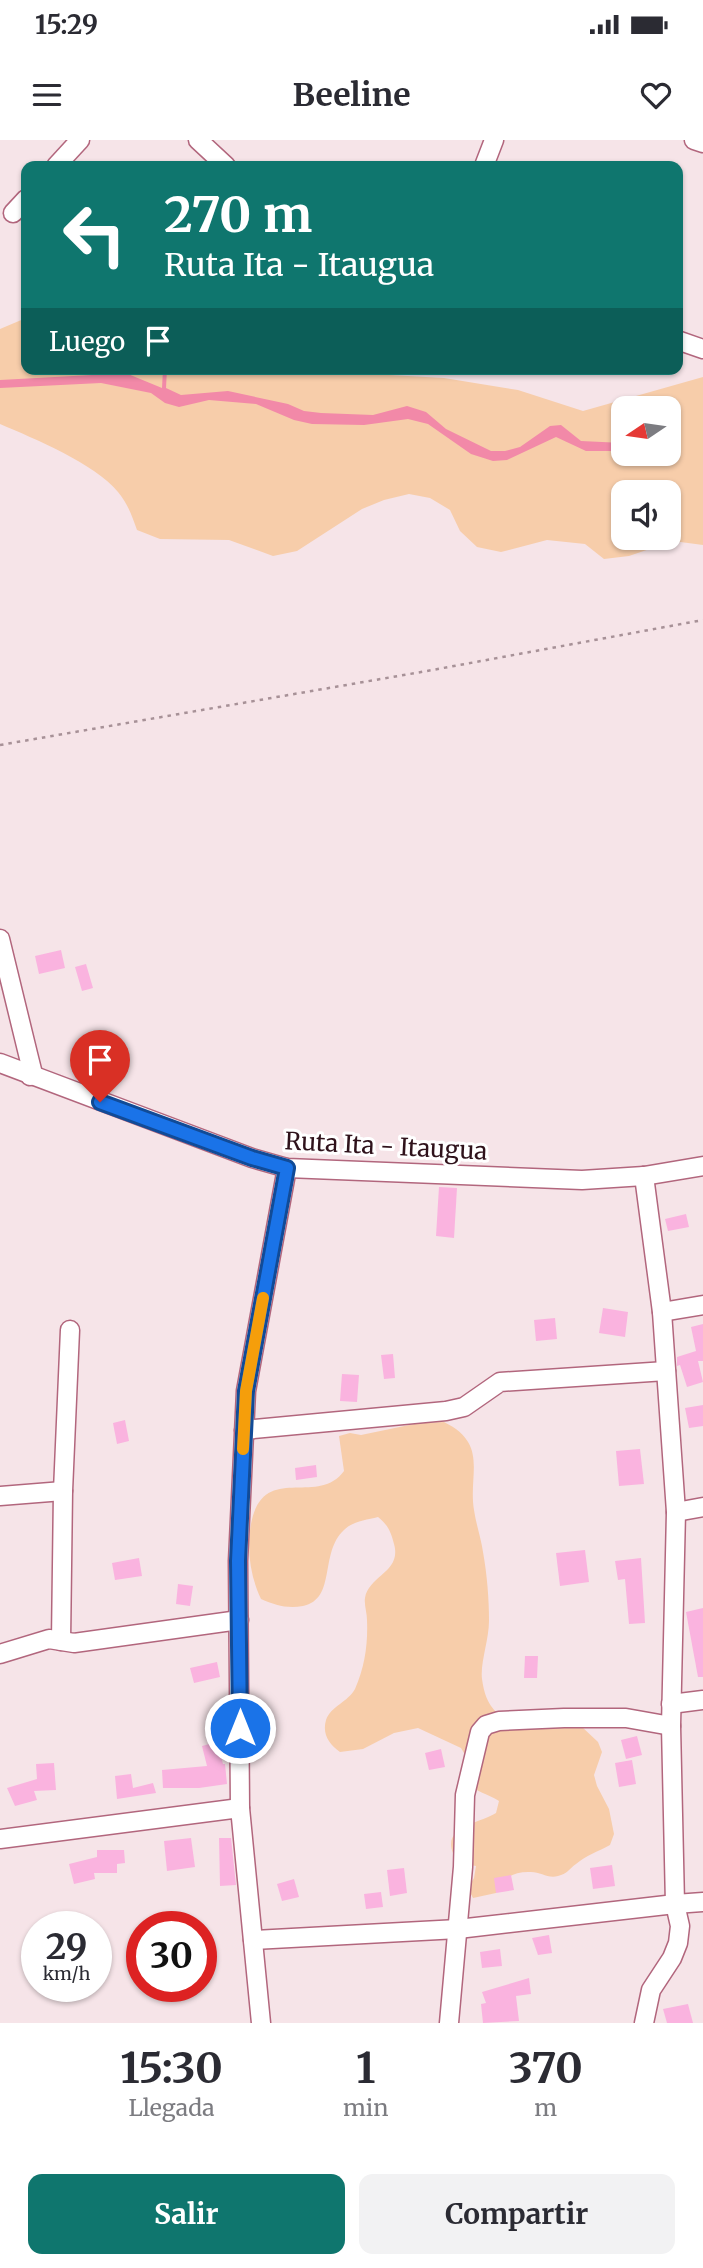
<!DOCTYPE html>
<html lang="es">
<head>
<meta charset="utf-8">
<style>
	:root { --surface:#fff; --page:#f2f2f3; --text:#2b2b33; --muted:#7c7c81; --accent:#0f766e }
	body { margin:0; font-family:Merriweather,serif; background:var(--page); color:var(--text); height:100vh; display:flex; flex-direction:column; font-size:26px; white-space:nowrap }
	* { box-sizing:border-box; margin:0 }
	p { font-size:23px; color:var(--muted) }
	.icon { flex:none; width:38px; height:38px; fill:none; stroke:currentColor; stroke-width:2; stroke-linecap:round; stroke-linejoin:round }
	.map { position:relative; height:1883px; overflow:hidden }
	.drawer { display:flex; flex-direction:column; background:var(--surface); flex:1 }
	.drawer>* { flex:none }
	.banner { position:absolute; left:21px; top:21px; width:662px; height:214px; border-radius:14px; box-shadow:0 2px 5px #0004; background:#0f766e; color:#fff; overflow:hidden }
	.needle { width:46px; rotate:257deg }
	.buttons { position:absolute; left:611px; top:256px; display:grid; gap:14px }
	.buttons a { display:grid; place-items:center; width:70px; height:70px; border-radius:14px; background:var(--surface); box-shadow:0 2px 5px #0004; font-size:35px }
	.speed { position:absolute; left:21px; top:1771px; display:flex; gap:14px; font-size:35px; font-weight:700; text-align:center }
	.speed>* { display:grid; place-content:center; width:91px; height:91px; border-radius:50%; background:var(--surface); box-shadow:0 2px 5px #0004; line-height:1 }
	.speed small { font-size:18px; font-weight:400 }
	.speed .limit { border:10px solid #d22; background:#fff; color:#111 }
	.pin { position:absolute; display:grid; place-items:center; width:60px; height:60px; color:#fff; margin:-72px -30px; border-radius:50% 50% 50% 0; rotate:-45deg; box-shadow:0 0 7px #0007 }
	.pin .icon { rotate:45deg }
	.me { position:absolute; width:77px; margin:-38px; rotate:0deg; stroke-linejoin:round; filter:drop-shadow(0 0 5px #0008) }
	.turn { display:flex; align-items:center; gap:24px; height:147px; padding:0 28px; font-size:32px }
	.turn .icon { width:91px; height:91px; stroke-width:2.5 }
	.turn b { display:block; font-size:49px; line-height:60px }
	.then { display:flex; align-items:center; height:66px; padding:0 28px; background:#0003; gap:14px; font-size:26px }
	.eta { display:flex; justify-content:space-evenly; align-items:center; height:119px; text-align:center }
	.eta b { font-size:42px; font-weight:700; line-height:49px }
	.primary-button { display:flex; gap:14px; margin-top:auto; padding:14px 28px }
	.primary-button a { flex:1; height:80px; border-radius:14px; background:var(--accent); color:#fff; font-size:28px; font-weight:700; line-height:80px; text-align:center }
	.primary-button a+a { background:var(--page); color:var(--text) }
	.status { display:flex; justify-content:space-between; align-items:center; height:49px; padding:0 35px; background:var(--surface); direction:ltr }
	.status svg { height:19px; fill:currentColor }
	header { display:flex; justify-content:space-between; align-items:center; height:91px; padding:0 28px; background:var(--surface); font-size:32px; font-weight:700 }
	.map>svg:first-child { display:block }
</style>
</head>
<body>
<div class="status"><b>15:29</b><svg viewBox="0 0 49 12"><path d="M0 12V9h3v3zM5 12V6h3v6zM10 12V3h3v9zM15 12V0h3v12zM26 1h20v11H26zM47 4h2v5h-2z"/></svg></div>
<header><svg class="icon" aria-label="menu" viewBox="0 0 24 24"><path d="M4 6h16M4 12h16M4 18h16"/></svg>Beeline<svg class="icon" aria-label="heart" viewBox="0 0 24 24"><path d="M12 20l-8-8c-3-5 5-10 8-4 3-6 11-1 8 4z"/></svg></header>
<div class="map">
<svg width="703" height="1883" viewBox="0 0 703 1883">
	<rect width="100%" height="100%" fill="#f6e4e8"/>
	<g fill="#f7cdaa" fill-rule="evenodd">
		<path d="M26 178V229H354L371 234 444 238 518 250 583 271 703 237V405L673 401 629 416 604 419 585 404 547 400 501 412 477 407 460 391 450 370 430 358 409 354 384 360 362 369 297 411 273 416 229 400 160 399 137 390C132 376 128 364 118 352 94 323 35 299 0 284V189ZM623 268H668V313H623ZM623 352H668V397H623Z"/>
		<path d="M444 1282C489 1304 468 1334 474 1370 476 1384 481 1398 483 1412 487 1434 489 1459 489 1481 489 1500 480 1523 482 1539 484 1553 487 1563 497 1573L508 1572 518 1576 581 1586 598 1602 602 1612 594 1635 597 1646 609 1669 614 1694 610 1705C599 1711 585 1716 576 1724 569 1729 567 1734 558 1736 548 1739 541 1732 531 1732 515 1731 501 1738 496 1753L473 1758 468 1748 474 1738 476 1726C466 1724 457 1723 453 1713 442 1686 481 1683 496 1673L499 1661C488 1654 476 1652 467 1643V1618L461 1608 418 1588 394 1593 363 1609 340 1612C329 1604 322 1594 326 1580 331 1566 348 1562 355 1549 365 1526 368 1504 367 1480 367 1473 364 1465 365 1458 369 1435 402 1432 394 1404 391 1392 388 1385 378 1377 366 1380 353 1381 344 1390 319 1413 337 1459 303 1466 287 1469 275 1465 261 1459 251 1438 247 1413 250 1390 260 1318 316 1369 344 1331L339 1296 350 1293 361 1295 419 1283Z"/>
	</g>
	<polygon fill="#f289a8" points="163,229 167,229 166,248 181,255 228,251 288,264 304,271 321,273 373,275 407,266 426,272 446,289 491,311 505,311 520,307 550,286 561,285 581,301 623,303 623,311 586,311 556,297 507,320 493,321 471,314 428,284 408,279 364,285 312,284 294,280 256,264 209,260 179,267 165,263 151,253 101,243 0,248 0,240 110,234 128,234 162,248"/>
	<g fill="#fab3df">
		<polygon points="61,810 65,828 39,834 35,816"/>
		<polygon points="86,824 93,848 82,851 75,827"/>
		<polygon points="104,916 120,923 113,939 97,932"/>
		<polygon points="439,1047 457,1048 454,1098 436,1096"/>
		<polygon points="686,1074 689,1087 668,1091 665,1079"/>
		<polygon points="603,1168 628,1172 625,1197 599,1193"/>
		<polygon points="555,1178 557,1199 536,1201 534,1180"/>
		<polygon points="703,1184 703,1221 698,1221 703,1242 687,1247 680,1225 677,1226 677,1217 696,1211 691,1187"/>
		<polygon points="393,1214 395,1238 384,1239 381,1215"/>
		<polygon points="342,1234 359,1235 357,1262 340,1261"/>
		<polygon points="703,1265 703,1286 689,1288 685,1268"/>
		<polygon points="125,1280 129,1301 117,1304 113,1283"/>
		<polygon points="640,1309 644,1344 619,1346 616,1311"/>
		<polygon points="316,1325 317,1337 296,1340 295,1328"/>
		<polygon points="585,1410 589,1442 560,1446 556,1413"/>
		<polygon points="139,1418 142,1436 115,1440 112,1423"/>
		<polygon points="641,1418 645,1483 629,1484 625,1439 618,1440 615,1421"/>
		<polygon points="178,1444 193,1446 190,1466 176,1464"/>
		<polygon points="703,1468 703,1537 698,1537 686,1472"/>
		<polygon points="525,1516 538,1516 537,1538 524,1538"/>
		<polygon points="217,1522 220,1537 194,1543 190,1528"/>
		<polygon points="637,1596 642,1615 626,1619 621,1600"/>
		<polygon points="217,1602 223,1624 225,1624 227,1644 199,1648 163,1648 162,1630 207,1626 202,1606"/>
		<polygon points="441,1609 445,1627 429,1630 425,1613"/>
		<polygon points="632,1620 636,1644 619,1647 615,1623"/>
		<polygon points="54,1623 56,1650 34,1651 37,1660 15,1666 7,1648 37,1639 36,1624"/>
		<polygon points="131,1634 133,1648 153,1643 156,1653 117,1659 115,1636"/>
		<polygon points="191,1698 195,1727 167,1731 164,1701"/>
		<polygon points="219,1698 231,1698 236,1745 220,1746"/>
		<polygon points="97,1710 124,1710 125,1723 117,1724 117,1733 94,1733 95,1739 74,1744 69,1724 97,1717"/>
		<polygon points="612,1725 615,1746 593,1749 590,1728"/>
		<polygon points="404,1728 407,1753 390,1756 387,1730"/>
		<polygon points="511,1735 514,1750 496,1753 494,1738"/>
		<polygon points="294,1739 299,1757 282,1761 277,1744"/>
		<polygon points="381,1752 383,1767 366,1769 364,1754"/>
		<polygon points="549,1795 552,1813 538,1815 532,1798"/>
		<polygon points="500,1809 502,1826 482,1828 480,1812"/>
		<polygon points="529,1838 531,1854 516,1856 519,1881 483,1883 481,1864 486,1863 482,1852"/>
		<polygon points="688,1864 693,1883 667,1883 663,1869"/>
	</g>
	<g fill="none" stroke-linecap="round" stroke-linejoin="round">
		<g stroke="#b2667d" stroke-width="21">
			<g id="minor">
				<polyline points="198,0 226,26"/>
				<polyline points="694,0 703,3"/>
				<polyline points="56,26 80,0"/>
				<polyline points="484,26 494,0"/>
				<polyline points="13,73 26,59"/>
				<polyline points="677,200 703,209"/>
				<polyline points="0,799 28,914 32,930 30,936"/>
				<polyline points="0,923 252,1018 287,1028 582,1040 644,1036 703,1026"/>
				<polyline points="662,1172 703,1165"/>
				<polyline points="244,1290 446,1271 464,1267 500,1242 666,1231"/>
				<polyline points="0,1356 63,1351"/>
				<polyline points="676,1372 703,1367"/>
				<polyline points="61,1501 63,1351 70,1190"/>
				<polyline points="0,1514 49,1499 74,1503 239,1480"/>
				<polyline points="671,1564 703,1560"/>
				<polyline points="240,1668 238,1421 246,1251 287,1028"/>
				<polyline points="0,1699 240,1668 261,1883"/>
				<polyline points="253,1800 458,1789 675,1764 703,1762"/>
				<polyline points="449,1883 463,1727 465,1655 480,1592 486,1585 499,1581 564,1578 626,1578 671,1586"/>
				<polyline points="644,1883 651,1850 672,1818 678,1803 680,1786 675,1764 671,1586 676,1372 662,1172 644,1036"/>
			</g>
		</g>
		<polyline stroke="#a79197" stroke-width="2.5" stroke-dasharray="3.5 5" stroke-linecap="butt" points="0,605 427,531 703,480"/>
		<use href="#minor" stroke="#fff" stroke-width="18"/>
	</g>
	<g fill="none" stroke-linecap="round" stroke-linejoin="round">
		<g stroke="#114b97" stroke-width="18">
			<polyline id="route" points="100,962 252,1018 287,1028 246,1251 238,1421 240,1588"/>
		</g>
		<use href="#route" stroke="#1a73e8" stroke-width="12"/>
		<polyline stroke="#f59e0b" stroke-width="12" points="243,1309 246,1251 263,1158"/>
	</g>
	<g text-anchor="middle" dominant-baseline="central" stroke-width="6" stroke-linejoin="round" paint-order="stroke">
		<g font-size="24" fill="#2f121b" stroke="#fff">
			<text transform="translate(386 1006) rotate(3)">Ruta Ita - Itaugua</text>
		</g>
	</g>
</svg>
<div class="buttons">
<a><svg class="needle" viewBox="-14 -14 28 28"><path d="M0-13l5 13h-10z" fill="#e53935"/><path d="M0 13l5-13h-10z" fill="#7c7c81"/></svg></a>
<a><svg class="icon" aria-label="sound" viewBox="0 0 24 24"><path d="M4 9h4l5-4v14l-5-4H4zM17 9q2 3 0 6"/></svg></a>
</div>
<div class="speed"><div>29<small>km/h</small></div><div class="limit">30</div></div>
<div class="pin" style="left:100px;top:962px;background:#d93025"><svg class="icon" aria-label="arrive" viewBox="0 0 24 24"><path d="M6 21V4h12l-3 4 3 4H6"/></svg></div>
<svg class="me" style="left:240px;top:1588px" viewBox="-20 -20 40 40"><circle r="17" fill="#1a73e8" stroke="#fff" stroke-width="3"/><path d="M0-11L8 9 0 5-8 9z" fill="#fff"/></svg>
<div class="banner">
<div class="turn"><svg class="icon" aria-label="left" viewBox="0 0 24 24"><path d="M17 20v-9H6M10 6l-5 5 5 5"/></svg><div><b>270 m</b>Ruta Ita - Itaugua</div></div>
<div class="then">Luego<svg class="icon" aria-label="arrive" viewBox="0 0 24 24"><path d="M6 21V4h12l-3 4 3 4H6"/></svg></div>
</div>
</div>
<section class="drawer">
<div class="eta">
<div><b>15:30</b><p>Llegada</p></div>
<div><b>1</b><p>min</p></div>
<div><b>370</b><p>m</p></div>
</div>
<div class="primary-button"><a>Salir</a><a>Compartir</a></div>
</section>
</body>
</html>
